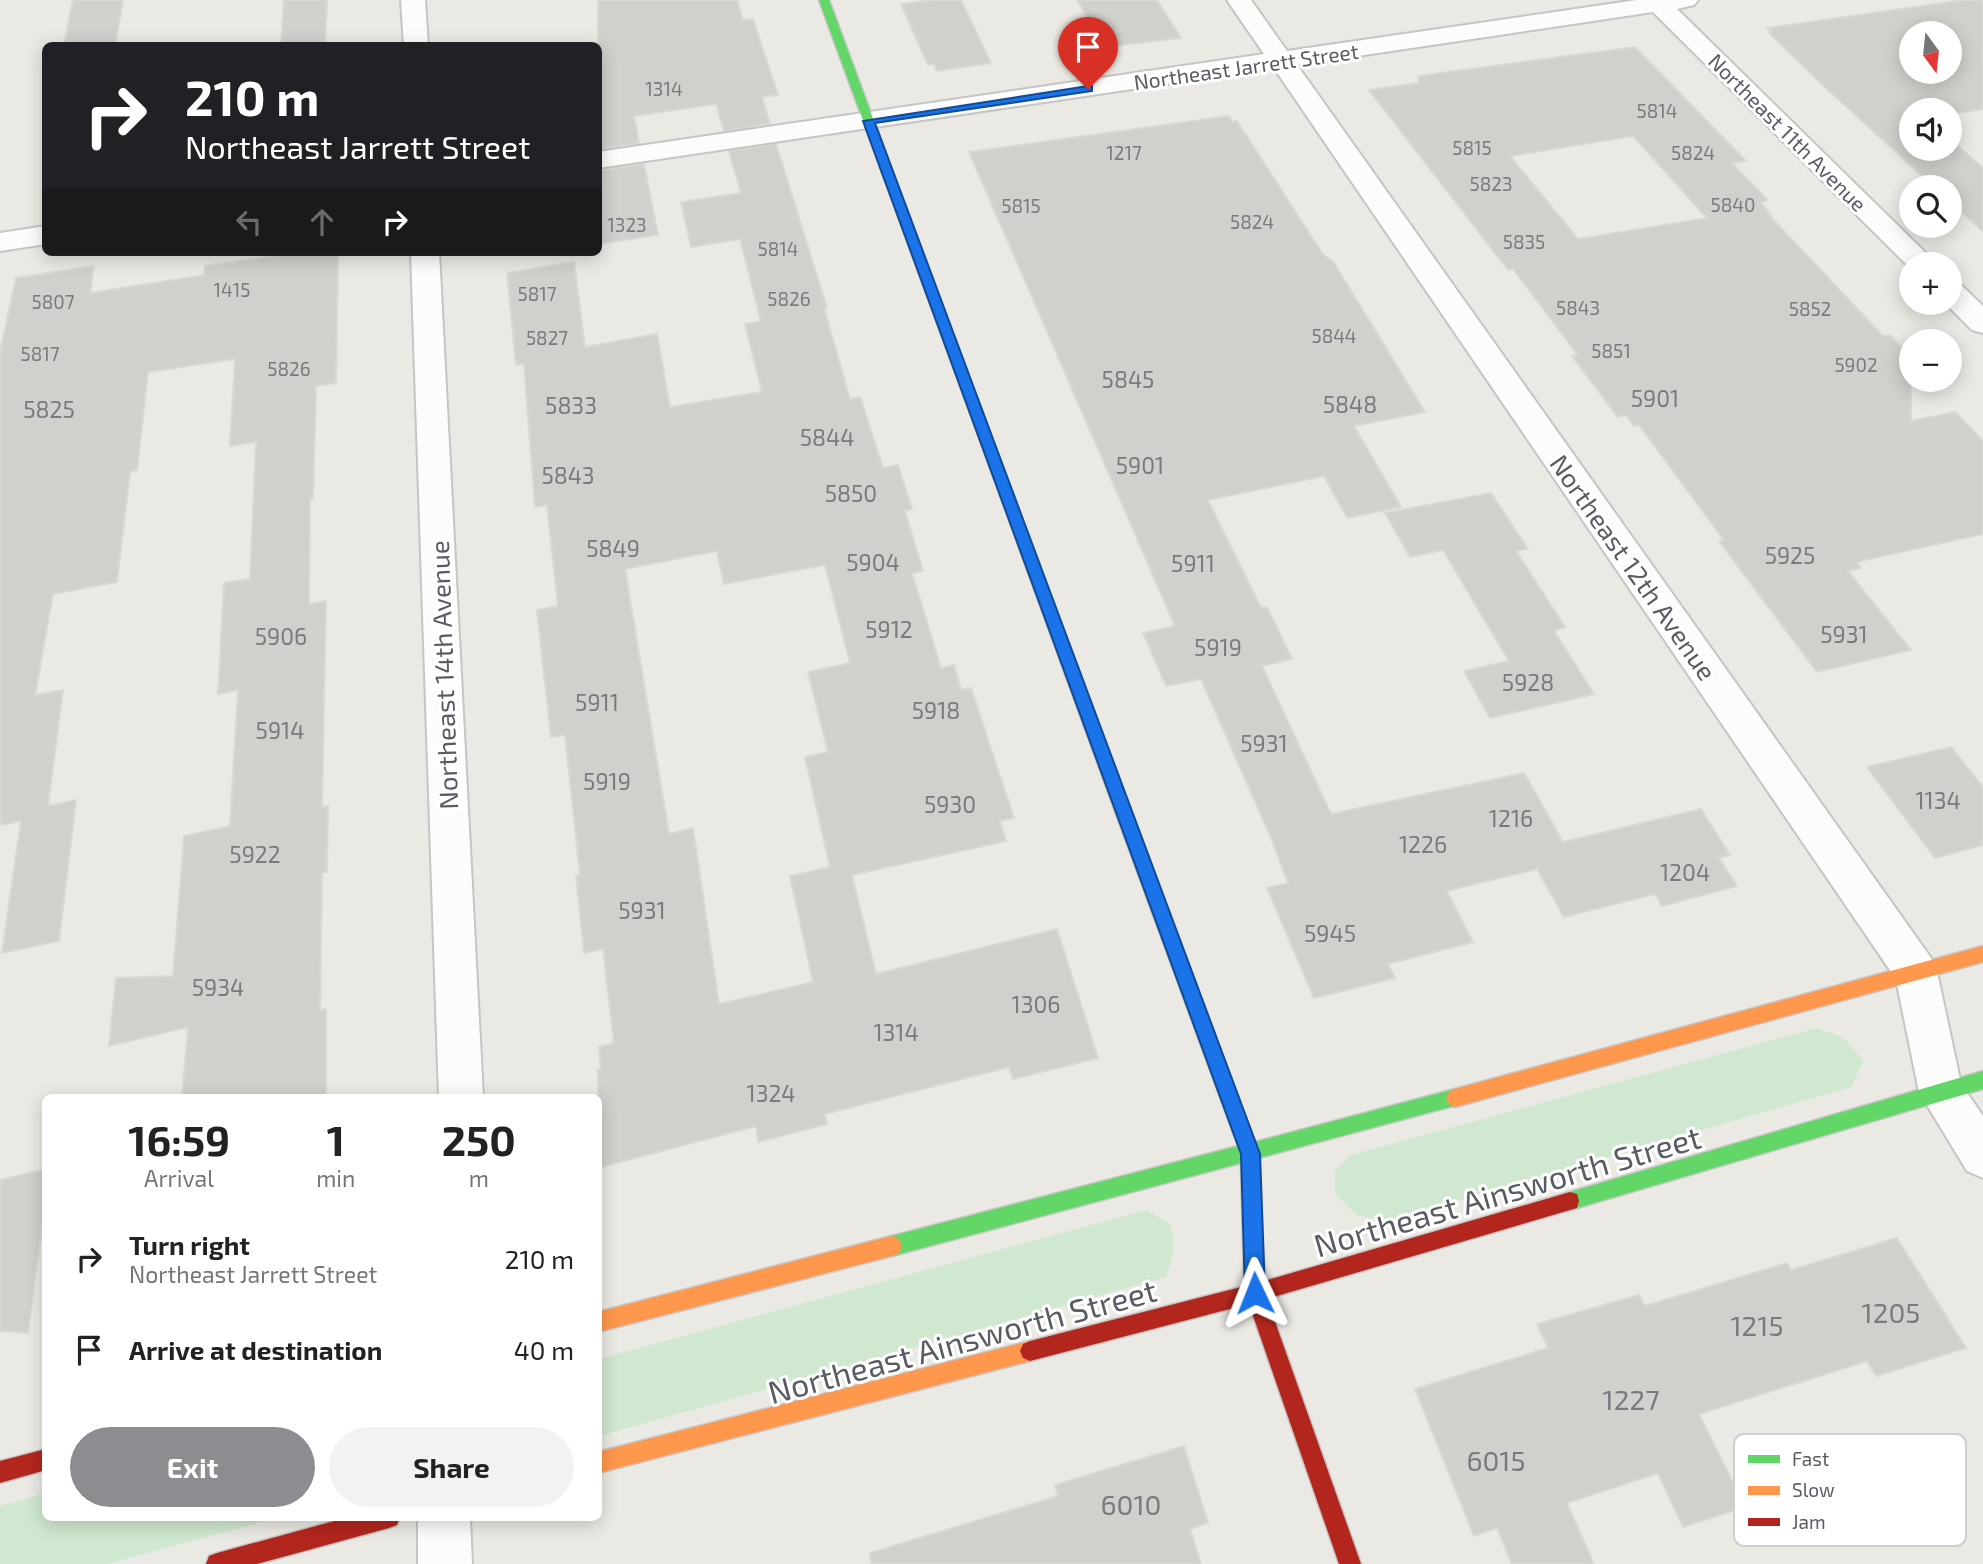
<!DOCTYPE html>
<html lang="en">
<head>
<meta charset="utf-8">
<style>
	:root { --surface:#fff; --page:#f2f2f2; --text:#222; --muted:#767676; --accent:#8c8d90 }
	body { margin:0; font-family:"Exo 2",sans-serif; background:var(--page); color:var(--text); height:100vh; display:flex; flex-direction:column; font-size:26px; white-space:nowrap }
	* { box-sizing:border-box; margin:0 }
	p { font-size:23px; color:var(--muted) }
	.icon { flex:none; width:38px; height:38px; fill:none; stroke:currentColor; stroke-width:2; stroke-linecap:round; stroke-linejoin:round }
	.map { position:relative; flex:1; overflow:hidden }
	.drawer { position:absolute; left:42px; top:1094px; width:560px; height:427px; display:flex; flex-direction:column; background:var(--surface); border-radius:10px; box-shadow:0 4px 18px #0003 }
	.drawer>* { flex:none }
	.hud { position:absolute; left:42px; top:42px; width:560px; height:214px; border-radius:10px; box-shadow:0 4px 18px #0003; background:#202124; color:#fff; overflow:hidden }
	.needle { width:46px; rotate:165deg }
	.controls { position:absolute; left:1899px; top:21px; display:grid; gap:14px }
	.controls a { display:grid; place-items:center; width:63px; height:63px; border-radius:50%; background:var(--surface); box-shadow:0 4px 18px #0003; font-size:35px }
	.pin { position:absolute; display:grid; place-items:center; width:60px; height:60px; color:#fff; margin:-72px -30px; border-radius:50% 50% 50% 0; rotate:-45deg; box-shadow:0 0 7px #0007 }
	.pin .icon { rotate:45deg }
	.me { position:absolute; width:77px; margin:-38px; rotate:358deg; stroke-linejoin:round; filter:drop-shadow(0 0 5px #0008) }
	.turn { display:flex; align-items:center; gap:24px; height:147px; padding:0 28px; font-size:32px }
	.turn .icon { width:91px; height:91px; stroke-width:2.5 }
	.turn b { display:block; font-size:49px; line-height:60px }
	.lanes { display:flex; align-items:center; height:66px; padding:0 28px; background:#0003; justify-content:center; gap:35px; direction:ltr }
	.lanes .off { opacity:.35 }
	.eta { display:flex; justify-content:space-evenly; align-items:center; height:119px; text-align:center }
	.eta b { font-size:42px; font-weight:700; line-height:49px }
	.button { display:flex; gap:14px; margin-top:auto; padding:14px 28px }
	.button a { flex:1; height:80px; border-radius:42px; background:var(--accent); color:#fff; font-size:28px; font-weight:700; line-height:80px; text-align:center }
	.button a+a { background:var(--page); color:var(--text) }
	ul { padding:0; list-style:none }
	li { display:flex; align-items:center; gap:21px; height:91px; padding:0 28px }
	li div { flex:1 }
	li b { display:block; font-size:26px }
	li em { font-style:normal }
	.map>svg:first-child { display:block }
</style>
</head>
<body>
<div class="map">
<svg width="1983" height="1564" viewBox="0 0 1983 1564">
	<rect width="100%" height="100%" fill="#eae9e3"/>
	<g fill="#d0e8cf">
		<polygon points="1817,1028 1844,1038 1863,1061 1851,1087 1386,1221 1357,1215 1335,1194 1335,1171 1351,1155"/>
		<path d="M1146 1210 1170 1224C1176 1244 1173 1257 1166 1277L599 1436V1359Z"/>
		<polygon points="45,1493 46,1517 280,1517 107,1564 0,1564 0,1506"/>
	</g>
	<g fill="#d0d0cc" stroke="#dad8d2" stroke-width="2" fill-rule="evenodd">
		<polygon points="73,0 123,0 115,46 64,46"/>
		<polygon points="284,0 327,0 325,46 281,46"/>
		<polygon points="598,0 737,0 743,20 753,19 778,95 762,97 770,124 724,131 716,104 634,116 639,143 598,149"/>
		<polygon points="932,0 961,0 991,63 937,71 934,64 928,65 901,4"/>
		<polygon points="1077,0 1157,0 1181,38 1105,47"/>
		<path d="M1964 0H1983V109L1950 114V110H1911V149H1950V139L1983 168V232L1950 201V187H1934L1826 88 1769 33H1772L1767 28ZM1911 33H1950V72H1911Z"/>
		<path d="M1635 47 1746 161 1732 163 1768 200 1760 202 1771 214H1768L1883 336 1890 335 1911 357V421L1955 412 1983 441V534L1856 562 1861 568 1848 571 1911 650 1817 672 1719 541 1724 540 1639 425 1634 426 1626 415 1618 417 1572 356 1578 355 1513 269 1508 270 1369 90 1419 83 1418 76ZM1633 136 1707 218 1578 239 1510 156Z"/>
		<polygon points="1229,116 1232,122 1237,121 1322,253 1334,263 1425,412 1354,426 1401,507 1347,518 1324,476 1208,500 1261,608 1267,607 1292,659 1262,666 1331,814 1524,773 1563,842 1701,809 1730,855 1719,858 1737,886 1662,906 1655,894 1564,917 1537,869 1447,891 1473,942 1388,964 1395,978 1314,998 1267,888 1288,883 1272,840 1201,679 1166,686 1143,633 1175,626 969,152"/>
		<path d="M776 144 827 308H824L850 399 860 397 883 468 898 465 912 509 905 511 923 571 912 573 941 668 954 665 961 690 971 688 1014 818 1000 821 1006 841 852 875 876 974 1057 929 1098 1058 1013 1079 1009 1067 825 1114 827 1124 758 1142 756 1126 598 1168V1070L601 1069 599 1047 614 1043 603 949 584 953 576 876 580 875 565 735 551 737 537 610 558 606 547 505 535 507 524 364 516 365 507 273 574 262 585 347 657 334 670 407 762 392 745 324 761 321 740 239 691 247 681 202 741 193 729 151ZM717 551 724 584 825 565 850 663 808 672 828 752 805 757 830 867 790 876 813 982 719 1004 693 828 669 834 625 569Z"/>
		<polygon points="644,164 658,235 598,244 598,171"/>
		<polygon points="302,252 338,252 336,383 316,386 313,499 310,499 309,604 326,601 322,807 328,806 327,872 322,873 320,1011 326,1009 326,1097 182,1097 188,1027 109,1046 116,978 173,976 184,836 230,826 238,690 218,694 224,583 250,579 256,442 230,446 235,359 148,372 137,470 130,472 117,582 53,594 35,695 63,690 48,806 76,800 59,941 2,953 21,821 0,825 0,352 16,278 94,266 90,293 204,275 205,266"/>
		<polygon points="1491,493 1528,549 1516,551 1565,627 1554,631 1594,694 1490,718 1464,671 1509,661 1443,550 1410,557 1385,513"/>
		<polygon points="1951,747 1983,787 1983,845 1935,858 1867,767"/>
		<polygon points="46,1169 46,1194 28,1333 0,1331 0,1180"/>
		<polygon points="1897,1238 1966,1348 1876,1376 1867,1361 1699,1414 1745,1507 1683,1527 1658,1473 1567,1503 1594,1564 1512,1564 1497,1528 1474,1536 1415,1389 1548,1348 1537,1324 1639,1295 1645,1306 1787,1263 1791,1270"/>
		<polygon points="1184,1446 1208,1523 1190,1529 1201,1564 872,1564 870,1553 1058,1496 1055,1485"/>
	</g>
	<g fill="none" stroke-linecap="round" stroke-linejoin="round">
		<g stroke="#c6c5c5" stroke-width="4">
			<g id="street">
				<polygon points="401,0 425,0 428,46 404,46"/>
				<polygon points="1227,0 1251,0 1287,51 1637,0 1698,0 1694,5 1677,9 1937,264 1911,264 1911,269 1653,12 1297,65 1931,958 1937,972 1961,1084 1983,1116 1983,1178 1967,1171 1919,1092 1896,979 1274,68 598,168 598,152 1264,54"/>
				<polygon points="46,226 46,244 0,251 0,233"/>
				<polygon points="411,252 439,252 483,1097 439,1097"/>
				<polygon points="1950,282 1960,284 1983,306 1983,333 1972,330 1945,303 1950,303"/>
				<polygon points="418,1517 470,1517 472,1564 418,1564"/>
			</g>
		</g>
		<g stroke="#c6c6c6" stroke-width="3">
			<g id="fast">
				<polygon points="819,0 829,0 985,421 984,424 974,424 973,421"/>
				<polygon points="1112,774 1118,776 1120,781 1255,1142 1455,1089 1461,1092 1464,1098 1461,1104 1259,1158 1264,1272 1261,1279 1254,1282 1247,1279 1244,1272 1241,1163 892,1256 885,1253 882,1246 885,1239 892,1236 1238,1146 1104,781 1106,776"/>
				<polygon points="1983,1071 1983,1089 1570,1210 1563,1208 1561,1201 1563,1194 1570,1192"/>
			</g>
		</g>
		<g stroke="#c6c6c6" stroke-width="3">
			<g id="slow">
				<polygon points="1983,946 1983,962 1455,1107 1449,1104 1446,1098 1449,1092 1455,1089"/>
				<polygon points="892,1236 899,1239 902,1246 899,1253 892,1256 598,1332 598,1312"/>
				<polygon points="1030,1341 1037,1344 1040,1351 1037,1358 1030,1361 598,1473 598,1452"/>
			</g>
		</g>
		<g stroke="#c6c6c6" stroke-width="3">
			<g id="jam">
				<polygon points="979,417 985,421 1120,781 1118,786 1106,786 1104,781 973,421"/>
				<polygon points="1570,1192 1577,1194 1579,1201 1577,1208 1570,1210 1267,1299 1361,1564 1339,1564 1249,1304 1030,1361 1023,1358 1020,1351 1023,1344 1030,1341 1245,1286 1244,1272 1247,1265 1254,1262 1261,1265 1264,1281"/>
				<polygon points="46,1449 46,1470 0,1483 0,1461"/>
				<polygon points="349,1517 400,1517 397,1525 389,1528 257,1564 206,1564 209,1556 217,1553"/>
			</g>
		</g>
		<use href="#street" fill="#fcfcfb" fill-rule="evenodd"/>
		<use href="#fast" fill="#63d668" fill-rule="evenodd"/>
		<use href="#slow" fill="#ff974d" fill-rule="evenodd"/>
		<use href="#jam" fill="#b3261e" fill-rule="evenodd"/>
	</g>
	<polygon fill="#1a73e8" stroke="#114b97" stroke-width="2" points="1088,86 1092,86 1092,91 875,123 1260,1154 1265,1293 1262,1300 1255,1303 1248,1300 1245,1293 1241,1154 863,121"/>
	<g text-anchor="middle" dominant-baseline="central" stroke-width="6" stroke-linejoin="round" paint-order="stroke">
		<g font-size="19" fill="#787a7e">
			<text x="664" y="88">1314</text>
			<text x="1657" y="110">5814</text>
			<text x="1472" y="147">5815</text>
			<text x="1124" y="152">1217</text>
			<text x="1693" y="152">5824</text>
			<text x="1491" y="183">5823</text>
			<text x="1733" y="204">5840</text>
			<text x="1021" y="205">5815</text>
			<text x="1252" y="221">5824</text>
			<text x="627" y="224">1323</text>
			<text x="1524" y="241">5835</text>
			<text x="778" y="248">5814</text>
			<text x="232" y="289">1415</text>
			<text x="537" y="293">5817</text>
			<text x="789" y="298">5826</text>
			<text x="53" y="301">5807</text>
			<text x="1578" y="307">5843</text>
			<text x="1810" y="308">5852</text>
			<text x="1334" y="335">5844</text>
			<text x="547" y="337">5827</text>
			<text x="1611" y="350">5851</text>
			<text x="40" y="353">5817</text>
			<text x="1856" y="364">5902</text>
			<text x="289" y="368">5826</text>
		</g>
		<g font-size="21" fill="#595c63" stroke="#fff">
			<text transform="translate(1246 66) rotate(-8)">Northeast Jarrett Street</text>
			<text transform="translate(1788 132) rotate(45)">Northeast 11th Avenue</text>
		</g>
		<g font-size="23" fill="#787a7e">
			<text x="1128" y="379">5845</text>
			<text x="1655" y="398">5901</text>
			<text x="1350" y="404">5848</text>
			<text x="571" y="405">5833</text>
			<text x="49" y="409">5825</text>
			<text x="827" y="437">5844</text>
			<text x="1140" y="465">5901</text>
			<text x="568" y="475">5843</text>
			<text x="851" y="493">5850</text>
			<text x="613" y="548">5849</text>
			<text x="1790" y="555">5925</text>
			<text x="873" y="562">5904</text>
			<text x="1193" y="563">5911</text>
			<text x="889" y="629">5912</text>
			<text x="1844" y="634">5931</text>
			<text x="281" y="636">5906</text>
			<text x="1218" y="647">5919</text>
			<text x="1528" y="682">5928</text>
			<text x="597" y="702">5911</text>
			<text x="936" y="710">5918</text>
			<text x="280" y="730">5914</text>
			<text x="1264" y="743">5931</text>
			<text x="607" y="781">5919</text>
			<text x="1938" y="800">1134</text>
			<text x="950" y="804">5930</text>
			<text x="1511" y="818">1216</text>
			<text x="1423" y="844">1226</text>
			<text x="255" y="854">5922</text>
			<text x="1685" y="872">1204</text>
			<text x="642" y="910">5931</text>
			<text x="1330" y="933">5945</text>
			<text x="218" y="987">5934</text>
			<text x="1036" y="1004">1306</text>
			<text x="896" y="1032">1314</text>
			<text x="771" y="1093">1324</text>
		</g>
		<g font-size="26" fill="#595c63" stroke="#fff">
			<text transform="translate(1634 567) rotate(55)">Northeast 12th Avenue</text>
			<text transform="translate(443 675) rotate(-92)">Northeast 14th Avenue</text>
		</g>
		<g font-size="28" fill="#787a7e">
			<text x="1891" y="1312">1205</text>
			<text x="1757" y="1325">1215</text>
			<text x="1631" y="1399">1227</text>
			<text x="1496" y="1460">6015</text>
			<text x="1131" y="1504">6010</text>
		</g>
		<g font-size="32" fill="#595c63" stroke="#fff">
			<text transform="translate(1507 1190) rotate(-16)">Northeast Ainsworth Street</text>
			<text transform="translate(962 1340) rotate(-15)">Northeast Ainsworth Street</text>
		</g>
	</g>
	<rect x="1734" y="1434" width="232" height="112" rx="10" fill="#fff" stroke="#cdced0" stroke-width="2"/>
	<rect x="1748" y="1455" width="32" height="8" fill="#63d668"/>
	<rect x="1748" y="1486" width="32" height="9" fill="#ff974d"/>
	<rect x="1748" y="1518" width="32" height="8" fill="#b3261e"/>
	<g font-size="19" fill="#595c63">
		<text x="1792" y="1466">Fast</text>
		<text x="1792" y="1497">Slow</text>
		<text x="1792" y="1529">Jam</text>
	</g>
</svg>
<div class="controls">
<a><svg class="needle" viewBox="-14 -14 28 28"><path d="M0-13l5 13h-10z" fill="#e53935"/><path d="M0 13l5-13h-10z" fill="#767676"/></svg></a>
<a><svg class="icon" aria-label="sound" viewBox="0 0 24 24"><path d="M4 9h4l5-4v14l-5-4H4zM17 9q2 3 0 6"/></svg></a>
<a><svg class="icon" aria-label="search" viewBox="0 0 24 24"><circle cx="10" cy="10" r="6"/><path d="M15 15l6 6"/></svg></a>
<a>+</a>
<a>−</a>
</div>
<div class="pin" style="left:1088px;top:89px;background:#d93025"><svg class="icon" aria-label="arrive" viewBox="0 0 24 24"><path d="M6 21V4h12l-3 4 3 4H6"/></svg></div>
<svg class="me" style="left:1255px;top:1293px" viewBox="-20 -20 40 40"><path d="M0-17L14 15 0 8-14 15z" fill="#1a73e8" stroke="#fff" stroke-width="4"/></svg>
<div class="hud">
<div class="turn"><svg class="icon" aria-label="right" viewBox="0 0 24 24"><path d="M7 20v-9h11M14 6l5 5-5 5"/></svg><div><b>210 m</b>Northeast Jarrett Street</div></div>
<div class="lanes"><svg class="icon off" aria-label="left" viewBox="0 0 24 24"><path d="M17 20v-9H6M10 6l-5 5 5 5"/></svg><svg class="icon off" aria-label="ahead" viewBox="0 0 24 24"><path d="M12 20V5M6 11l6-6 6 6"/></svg><svg class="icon" aria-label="right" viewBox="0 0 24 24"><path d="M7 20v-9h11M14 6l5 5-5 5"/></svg></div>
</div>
<section class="drawer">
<div class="eta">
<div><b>16:59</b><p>Arrival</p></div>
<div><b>1</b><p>min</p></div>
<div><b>250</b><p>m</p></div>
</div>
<ul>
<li><svg class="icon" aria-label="right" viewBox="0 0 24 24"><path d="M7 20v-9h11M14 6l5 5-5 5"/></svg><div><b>Turn right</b><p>Northeast Jarrett Street</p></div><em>210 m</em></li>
<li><svg class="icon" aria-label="arrive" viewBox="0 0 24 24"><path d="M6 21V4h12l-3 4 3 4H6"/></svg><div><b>Arrive at destination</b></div><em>40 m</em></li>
</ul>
<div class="button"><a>Exit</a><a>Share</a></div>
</section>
</div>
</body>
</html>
